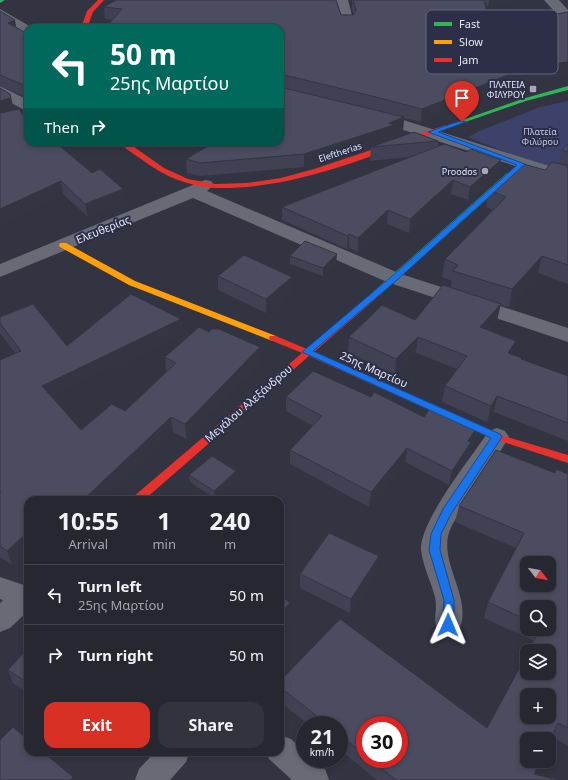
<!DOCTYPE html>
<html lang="en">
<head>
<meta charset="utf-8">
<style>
	:root { --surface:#262731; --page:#32333d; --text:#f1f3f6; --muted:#a4a5ab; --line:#42444d; --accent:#d93025 }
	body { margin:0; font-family:"Noto Sans",sans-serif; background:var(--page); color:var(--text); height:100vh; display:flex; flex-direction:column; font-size:15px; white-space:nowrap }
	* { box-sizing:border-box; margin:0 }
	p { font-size:13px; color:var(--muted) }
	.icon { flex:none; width:22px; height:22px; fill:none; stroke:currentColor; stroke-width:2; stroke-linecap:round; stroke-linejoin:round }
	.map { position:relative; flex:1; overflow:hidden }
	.sheet { position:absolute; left:24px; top:496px; width:260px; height:260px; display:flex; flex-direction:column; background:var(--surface); border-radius:12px; box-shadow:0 2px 6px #0003,0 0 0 1px var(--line) }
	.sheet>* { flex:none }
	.hud { position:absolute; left:24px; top:24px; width:260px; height:122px; border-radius:12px; box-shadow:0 2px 6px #0003,0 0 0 1px var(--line); background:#00695c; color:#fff; overflow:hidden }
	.needle { width:26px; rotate:121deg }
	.tools { position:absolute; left:520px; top:556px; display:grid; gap:8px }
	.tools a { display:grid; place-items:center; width:36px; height:36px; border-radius:8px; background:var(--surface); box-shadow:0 2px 6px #0003,0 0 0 1px var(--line); font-size:20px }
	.speed { position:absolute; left:296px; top:716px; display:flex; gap:8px; font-size:20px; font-weight:700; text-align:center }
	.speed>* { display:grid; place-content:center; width:52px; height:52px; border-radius:50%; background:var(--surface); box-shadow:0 2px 6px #0003,0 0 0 1px var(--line); line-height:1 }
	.speed small { font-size:10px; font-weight:400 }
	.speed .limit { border:6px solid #d22; background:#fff; color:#111 }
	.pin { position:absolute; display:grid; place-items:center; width:34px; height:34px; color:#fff; margin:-41px -17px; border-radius:50% 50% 50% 0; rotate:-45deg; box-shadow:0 0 4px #0007 }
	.pin .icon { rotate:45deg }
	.me { position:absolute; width:44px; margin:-22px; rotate:1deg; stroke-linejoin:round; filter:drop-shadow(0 0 3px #0008) }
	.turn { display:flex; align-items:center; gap:14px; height:84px; padding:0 20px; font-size:18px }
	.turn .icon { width:52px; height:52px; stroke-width:2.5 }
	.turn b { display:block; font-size:28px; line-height:34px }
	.then { display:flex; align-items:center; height:38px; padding:0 20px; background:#0003; gap:8px; font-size:15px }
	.eta { display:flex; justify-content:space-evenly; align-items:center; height:68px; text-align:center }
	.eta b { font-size:24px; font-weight:700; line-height:28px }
	.cta { display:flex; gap:8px; margin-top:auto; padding:8px 20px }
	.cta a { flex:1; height:46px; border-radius:12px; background:var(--accent); color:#fff; font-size:16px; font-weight:700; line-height:46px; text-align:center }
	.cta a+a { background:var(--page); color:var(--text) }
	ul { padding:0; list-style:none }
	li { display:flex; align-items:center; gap:12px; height:60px; padding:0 20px; border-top:1px solid var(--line) }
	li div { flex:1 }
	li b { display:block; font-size:15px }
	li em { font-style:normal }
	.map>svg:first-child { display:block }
</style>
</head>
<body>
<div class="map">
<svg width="568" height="780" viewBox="0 0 568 780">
	<rect width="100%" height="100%" fill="#323441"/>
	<polygon fill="#3d426b" points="568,101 568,173 536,164 468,137 482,130 540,107"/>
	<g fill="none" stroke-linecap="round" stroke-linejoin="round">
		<g fill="#686a75" fill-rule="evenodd">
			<polygon points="334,0 348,0 354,23 352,26 342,26 340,23"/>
			<polygon points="544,0 559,0 568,10 568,22 563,21"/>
			<polygon points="0,9 33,28 28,28 28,35 23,34 0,19"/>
			<polygon points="0,86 28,100 28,112 0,97"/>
			<polygon points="375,111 568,172 568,183 369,119 367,116 369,113"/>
			<polygon points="205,180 211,181 214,185 207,191 401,274 568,328 568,342 387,282 193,198 0,277 0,264"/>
			<path d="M497 428 505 431 509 437C496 459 481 480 467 501 461 511 451 524 448 536 442 569 474 600 458 633L448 637 438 633C432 619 438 611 435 597 431 582 423 566 421 550 419 522 472 456 489 431Z"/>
			<polygon points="0,577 24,585 28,584 28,611 10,628 0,632 0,603 3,600 0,599"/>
			<polygon points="280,735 291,739 305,752 305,759 313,759 325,769 329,780 292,780 269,759 266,752 280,752"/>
			<polygon points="155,752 190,752 186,762 170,780 135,780 139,769"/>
		</g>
		<g fill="#30b455" fill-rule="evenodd">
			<polygon points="0,0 5,0 0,3"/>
			<polygon points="568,86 568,90 526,101 448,128 444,128 443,127 522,99"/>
			<polygon points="507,173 513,173 514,175 380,295 374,295 373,293 374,291"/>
		</g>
		<polygon fill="#ff9f0a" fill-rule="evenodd" points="60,243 66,243 135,281 276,336 277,338 273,341 270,340 129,285 60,247 59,245"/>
		<g fill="#e5322d" fill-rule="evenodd">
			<polygon points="98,0 104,0 93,12 87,28 81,28 87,11"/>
			<path d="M446 125 448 126V128C376 154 295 190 216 188 189 187 163 176 141 159 134 154 125 149 120 142H127L164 168 188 179 215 184 247 183 281 178 314 169Z"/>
			<polygon points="377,290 381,293 380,295 314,352 500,435 568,455 568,463 494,439 309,356 144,500 132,500 133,497 302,353 270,340 269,338 270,336 276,336 307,349 374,291"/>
		</g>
	</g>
	<g fill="#404153" fill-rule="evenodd">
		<path d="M352 0H512L488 7 484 1 490 26 526 80 421 122 404 118 403 130 393 134 392 138 304 167 200 176 187 173 186 159 208 146 181 142H280V28L105 19 104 7 353 15V14L352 9ZM321 97 375 110 385 112Z"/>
		<polygon points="0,11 16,28 28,34 28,98 0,86"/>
		<polygon points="0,88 10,94 14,110 44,147 124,202 88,217 63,194 0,224"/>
		<polygon points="438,141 438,147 501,160 499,173 468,200 451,194 409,233 387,224 358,252 349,248 347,249 282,220 282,207 410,157 370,161 371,147"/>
		<polygon points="568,144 568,284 538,273 509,307 500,305 497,320 489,330 513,355 522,360 568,376 568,441 494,412 487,422 442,402 445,386 457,369 416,353 395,375 348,352 349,337 415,320 451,288 452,281 442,277 445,259 493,210 486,207 489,190 545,170 559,164 562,150"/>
		<polygon points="337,254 336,262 323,276 290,264 290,256"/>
		<polygon points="218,276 291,291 266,313 218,290"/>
		<polygon points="0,317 67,346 181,319 183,333 52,397 81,430 125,411 166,372 165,357 209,332 260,347 261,362 186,439 173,432 28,500 28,550 12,565 0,557 0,360 15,353 0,333"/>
		<polygon points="286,397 371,397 424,417 479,424 476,439 471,447 469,457 449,485 405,462 369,507 290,464 290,450 313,426 286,411"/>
		<polygon points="236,471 237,478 214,498 190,482 189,475"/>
		<path d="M555 473 568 474V746L552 737 549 744V739L527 761H541L535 774 559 780H377L339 749V725H309L280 702V681L487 728 534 641 484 618 488 602 516 548 455 522 459 506ZM527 607 549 629H527ZM365 725 399 759H365Z"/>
		<polygon points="378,570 350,613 300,588 300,574"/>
		<polygon points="28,648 28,693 13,683 8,670"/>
	</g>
	<g fill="#343543">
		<polygon points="489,0 512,0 488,7"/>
		<polygon points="15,20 17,32 8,23"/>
		<polygon points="568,62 568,74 526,80 421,122 422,109 528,67"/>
		<polygon points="28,85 28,98 26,86"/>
		<polygon points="11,98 14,110 0,114 0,101"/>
		<polygon points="404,117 403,130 393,134 392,138 304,167 304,154 389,123"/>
		<polygon points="501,160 499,173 468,200 470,187"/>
		<polygon points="453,180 451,194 409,233 410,219"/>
		<polygon points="61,181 63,194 0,224 0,209"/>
		<polygon points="123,189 124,202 88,217 85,204"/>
		<polygon points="388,210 387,224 358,252 358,238"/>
		<polygon points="349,234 349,248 347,249 348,236"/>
		<polygon points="337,254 336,262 323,276 323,268"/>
		<polygon points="542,256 538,273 509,307 512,289"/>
		<polygon points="292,277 291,291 266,313 266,299"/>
		<polygon points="501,304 497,320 477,343 480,327"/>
		<polygon points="181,319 183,333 45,401 42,386"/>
		<polygon points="418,337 416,353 395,375 396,359"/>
		<polygon points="516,341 513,356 508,353"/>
		<polygon points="260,347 261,362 186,439 185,424"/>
		<polygon points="497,396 494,412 487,422 491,406"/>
		<polygon points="171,417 173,432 102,500 83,500"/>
		<polygon points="479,424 476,439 471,447 469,457 449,485 452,471 468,441"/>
		<polygon points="407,448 405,462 369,507 371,492"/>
		<polygon points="236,471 237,478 214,498 214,491"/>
		<polygon points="28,532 28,550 12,565 7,551"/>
		<polygon points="379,556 378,570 350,613 351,599"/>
		<polygon points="290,603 290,617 280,627 280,613"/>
		<polygon points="540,761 541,761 532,780"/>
	</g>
	<g fill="#4b4c60" stroke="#343543" fill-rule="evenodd">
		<polygon points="116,0 336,0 341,15 353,15 356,10 353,0 484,0 490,26 568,12 568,62 528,67 422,109 376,97 280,74 280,28 105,28 122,9 104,7"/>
		<polygon points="0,11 15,20 8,23 28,34 28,85 26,86 0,75"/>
		<polygon points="280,87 404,117 389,123 394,125 304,154 200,163 186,159 215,142 280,142"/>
		<polygon points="0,88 10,94 11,98 0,101"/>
		<polygon points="19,109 28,123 28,142 41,142 44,147 55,142 92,173 100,169 123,189 85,204 61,181 0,209 0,113"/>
		<polygon points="414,132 438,141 371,147"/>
		<polygon points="444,144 467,152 471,149 501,160 470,187 453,180 410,219 388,210 358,238 349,234 348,236 282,207"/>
		<polygon points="568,144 568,152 562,150"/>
		<polygon points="552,162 568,166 568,265 542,256 512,289 453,271 458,265 445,259 506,197 489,190 520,163 545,170"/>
		<polygon points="305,241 337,254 323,268 290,256"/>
		<polygon points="244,255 292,277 266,299 218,276"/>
		<polygon points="443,285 501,304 480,327 516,341 508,353 522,358 521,359 568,376 568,423 497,396 491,406 445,386 467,356 418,337 396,359 349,337 382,305 415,320"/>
		<polygon points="131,294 181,319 42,386 81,430 112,404 125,411 176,363 165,357 199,327 209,332 212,329 219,329 260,347 185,424 171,417 83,500 28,500 28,532 7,551 0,546 0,493 1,492 0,492 0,360 21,351 0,323 0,317 33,304 67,346"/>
		<polygon points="313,371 371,397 374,392 424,417 433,404 479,424 468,441 471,442 452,471 407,448 371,492 290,450 322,416 286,397"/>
		<path d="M496 450 555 473 556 469 568 474V728L558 723 549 742V739H527V761H540L534 774 558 780H396L370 759H399V725H365V755L339 734V725H328L280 687V681L340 619 487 728 527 654V673H549V651H528L540 629H549V607H527V620L488 602 524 533 459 506ZM527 563H549V585H527ZM527 695H549V717H527Z"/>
		<polygon points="212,456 236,471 214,491 189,475"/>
		<polygon points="329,533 379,556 351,599 300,574"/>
		<polygon points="280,595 290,603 280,613"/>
		<polygon points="28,648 28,683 8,670"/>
		<polygon points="13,727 28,740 28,752 43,752 73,777 70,780 0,780 0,740"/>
	</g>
	<polygon fill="#1a73e8" stroke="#114b97" points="460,121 466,122 438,132 525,164 397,280 313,351 500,434 502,437 451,514 441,534 440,550 454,600 454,625 452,628 448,630 444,628 443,625 444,600 429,550 431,534 443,509 491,438 302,352 392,276 517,165 428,132"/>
	<g fill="#a6a8b7" stroke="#2c2f47" stroke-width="1.5">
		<rect x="529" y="85" width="8" height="8" rx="2"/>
		<circle cx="485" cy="171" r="4"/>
	</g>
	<g text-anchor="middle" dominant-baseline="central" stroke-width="4" stroke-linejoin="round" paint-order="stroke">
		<g font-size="9" fill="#e4e7f7" stroke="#2c2f47" text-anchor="end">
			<text x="525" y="84">ΠΛΑΤΕΙΑ<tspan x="525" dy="10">ΦΙΛΥΡΟΥ</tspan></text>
			<text x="477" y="171">Proodos</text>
		</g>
		<g font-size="9" fill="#c1c7ee" stroke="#2c2f47">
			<text x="540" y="131">Πλατεία<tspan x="540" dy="10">Φιλύρου</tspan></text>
		</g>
		<g font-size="9" fill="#e4e7f7" stroke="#2c2f47">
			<text transform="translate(340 152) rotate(-18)">Eleftherias</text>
		</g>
		<g font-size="11" fill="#e4e7f7" stroke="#2c2f47">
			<text transform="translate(103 229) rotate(-22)">Ελευθερίας</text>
			<text transform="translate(374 369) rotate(24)">25ης Μαρτίου</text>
			<text transform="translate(248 403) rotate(-41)">Μεγάλου Αλεξάνδρου</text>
		</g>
	</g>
	<rect x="426" y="10" width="132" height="64" rx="6" fill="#2c2f47" stroke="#63667c" stroke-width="1"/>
	<rect x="434" y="22" width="18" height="4" fill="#30b455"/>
	<rect x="434" y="40" width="18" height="4" fill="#ff9f0a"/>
	<rect x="434" y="58" width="18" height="4" fill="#e5322d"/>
	<g font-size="11" fill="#e4e7f7">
		<text x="459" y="28">Fast</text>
		<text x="459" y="46">Slow</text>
		<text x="459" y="64">Jam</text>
	</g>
</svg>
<div class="tools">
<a><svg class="needle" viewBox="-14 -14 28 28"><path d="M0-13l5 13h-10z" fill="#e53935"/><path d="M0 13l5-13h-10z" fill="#a4a5ab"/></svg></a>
<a><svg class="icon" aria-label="search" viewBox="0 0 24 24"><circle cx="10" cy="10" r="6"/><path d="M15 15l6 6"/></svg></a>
<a><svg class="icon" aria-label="layers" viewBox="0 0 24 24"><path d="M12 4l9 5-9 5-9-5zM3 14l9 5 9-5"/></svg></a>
<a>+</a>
<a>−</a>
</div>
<div class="speed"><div>21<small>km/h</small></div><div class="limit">30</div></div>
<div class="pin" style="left:462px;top:122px;background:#d93025"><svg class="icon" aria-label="arrive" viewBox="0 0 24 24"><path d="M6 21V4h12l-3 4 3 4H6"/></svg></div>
<svg class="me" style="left:448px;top:625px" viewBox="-20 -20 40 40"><path d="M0-17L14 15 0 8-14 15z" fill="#1a73e8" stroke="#fff" stroke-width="4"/></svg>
<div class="hud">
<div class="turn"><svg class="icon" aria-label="left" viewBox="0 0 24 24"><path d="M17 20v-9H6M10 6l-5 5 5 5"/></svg><div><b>50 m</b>25ης Μαρτίου</div></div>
<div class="then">Then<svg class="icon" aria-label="right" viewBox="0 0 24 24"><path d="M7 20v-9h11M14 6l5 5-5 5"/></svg></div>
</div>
<section class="sheet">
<div class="eta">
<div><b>10:55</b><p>Arrival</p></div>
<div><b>1</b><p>min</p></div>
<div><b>240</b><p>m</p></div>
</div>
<ul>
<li><svg class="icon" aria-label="left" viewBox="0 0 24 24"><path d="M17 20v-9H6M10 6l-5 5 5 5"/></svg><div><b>Turn left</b><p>25ης Μαρτίου</p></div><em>50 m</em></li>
<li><svg class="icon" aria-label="right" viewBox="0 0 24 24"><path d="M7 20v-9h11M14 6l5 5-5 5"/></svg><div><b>Turn right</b></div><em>50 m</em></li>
</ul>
<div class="cta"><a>Exit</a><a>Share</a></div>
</section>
</div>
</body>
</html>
